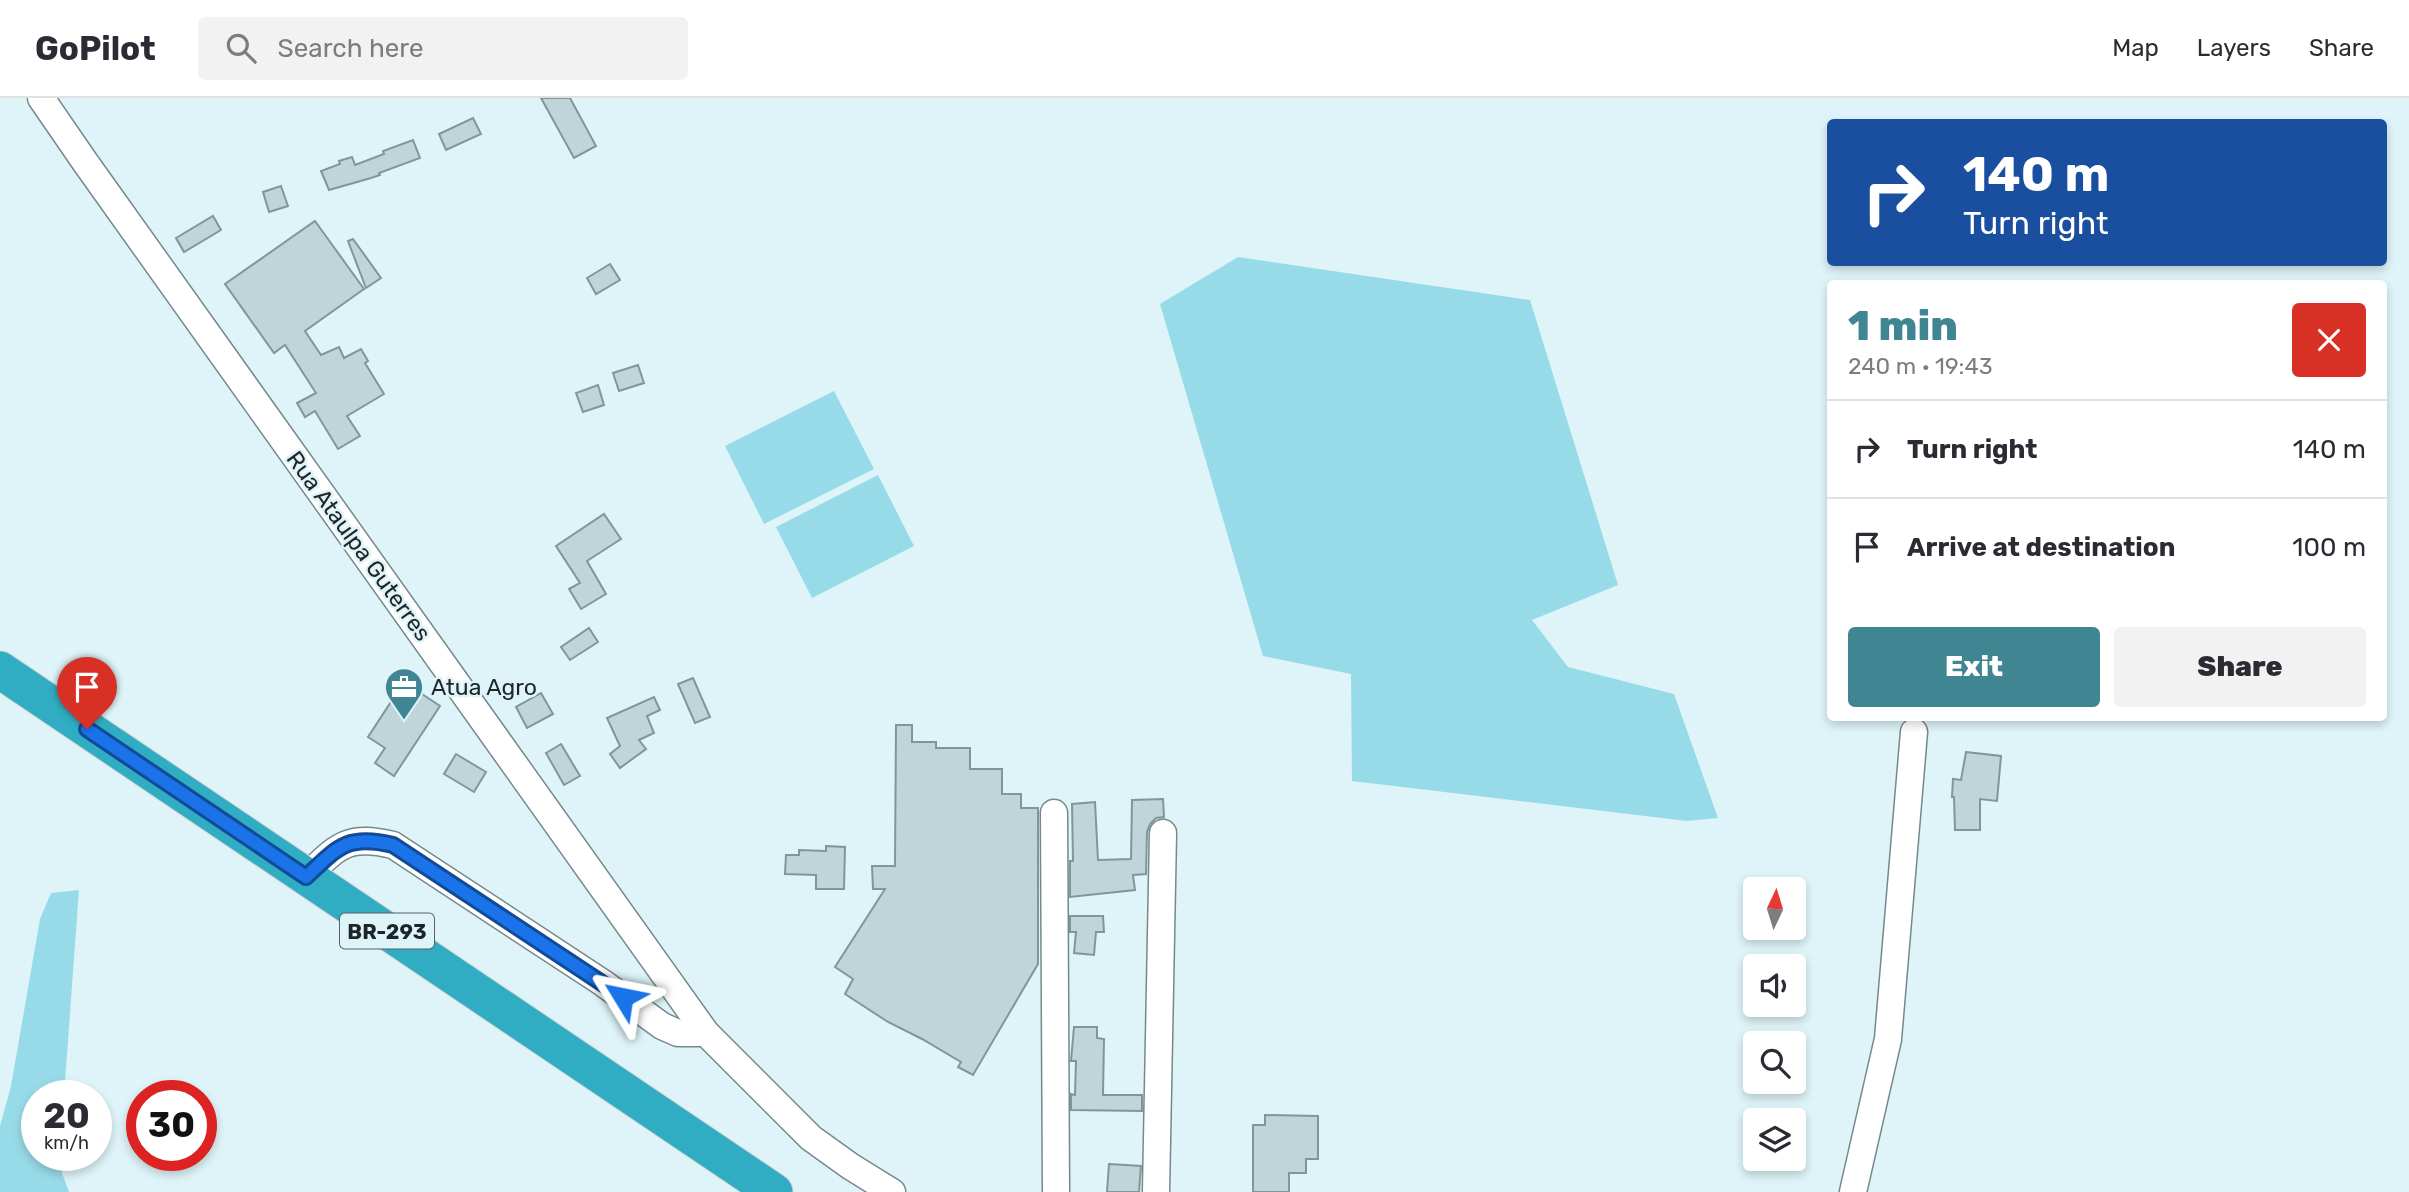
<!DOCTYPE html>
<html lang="en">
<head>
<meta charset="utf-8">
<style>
	:root { --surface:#fff; --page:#f2f2f3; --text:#2b2b33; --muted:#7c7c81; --line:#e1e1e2; --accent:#408592 }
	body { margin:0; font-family:Rubik,sans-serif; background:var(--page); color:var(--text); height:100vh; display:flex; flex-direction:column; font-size:26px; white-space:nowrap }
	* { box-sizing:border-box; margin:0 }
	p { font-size:23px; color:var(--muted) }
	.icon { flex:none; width:38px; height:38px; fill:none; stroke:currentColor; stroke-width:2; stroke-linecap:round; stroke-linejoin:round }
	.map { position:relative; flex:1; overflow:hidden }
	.side { position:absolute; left:1827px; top:182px; width:560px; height:441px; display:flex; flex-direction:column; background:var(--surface); border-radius:7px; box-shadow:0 4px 10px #0003 }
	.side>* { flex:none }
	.banner { position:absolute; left:1827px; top:21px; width:560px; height:147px; border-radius:7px; box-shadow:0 4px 10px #0003; background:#1a4fa0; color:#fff; overflow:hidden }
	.needle { width:46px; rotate:4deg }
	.tools { position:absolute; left:1743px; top:779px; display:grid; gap:14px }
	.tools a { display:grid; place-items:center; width:63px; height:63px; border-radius:7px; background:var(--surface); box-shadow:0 4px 10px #0003; font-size:35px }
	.speed { position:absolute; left:21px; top:982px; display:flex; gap:14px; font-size:35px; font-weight:700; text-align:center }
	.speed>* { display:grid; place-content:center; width:91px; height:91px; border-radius:50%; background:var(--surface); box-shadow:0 4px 10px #0003; line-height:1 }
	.speed small { font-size:18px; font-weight:400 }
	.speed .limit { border:10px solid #d22; background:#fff; color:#111 }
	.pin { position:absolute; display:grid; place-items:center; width:60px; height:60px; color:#fff; margin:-72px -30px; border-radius:50% 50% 50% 0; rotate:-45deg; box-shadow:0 0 7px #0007 }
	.pin .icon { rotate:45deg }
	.me { position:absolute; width:77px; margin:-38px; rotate:305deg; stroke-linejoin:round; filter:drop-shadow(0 0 5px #0008) }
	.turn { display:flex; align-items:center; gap:24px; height:147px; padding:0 21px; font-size:32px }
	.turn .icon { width:91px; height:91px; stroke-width:2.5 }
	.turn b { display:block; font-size:49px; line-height:60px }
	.round { display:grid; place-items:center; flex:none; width:74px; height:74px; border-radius:7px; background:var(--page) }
	.overview { display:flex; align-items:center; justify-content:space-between; height:119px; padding:0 21px }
	h1 { font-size:42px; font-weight:800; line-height:52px; color:var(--accent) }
	.primary-button { display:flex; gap:14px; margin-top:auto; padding:14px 21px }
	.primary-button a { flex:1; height:80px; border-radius:7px; background:var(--accent); color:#fff; font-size:28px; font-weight:800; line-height:80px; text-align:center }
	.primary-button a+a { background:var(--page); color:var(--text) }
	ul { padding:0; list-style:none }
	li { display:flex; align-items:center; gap:21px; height:98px; padding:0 21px; border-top:2px solid var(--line) }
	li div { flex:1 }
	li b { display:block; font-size:26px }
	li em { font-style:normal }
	header { display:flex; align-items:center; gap:42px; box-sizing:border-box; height:98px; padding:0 35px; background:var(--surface); border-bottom:2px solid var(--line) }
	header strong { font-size:33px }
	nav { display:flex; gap:38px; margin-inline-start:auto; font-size:24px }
	.search { width:490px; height:63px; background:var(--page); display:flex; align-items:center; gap:18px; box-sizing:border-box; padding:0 24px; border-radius:7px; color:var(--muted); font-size:26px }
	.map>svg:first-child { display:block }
</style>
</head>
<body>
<header>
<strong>GoPilot</strong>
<div class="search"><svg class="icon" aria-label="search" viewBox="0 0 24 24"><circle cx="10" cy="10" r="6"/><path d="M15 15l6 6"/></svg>Search here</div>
<nav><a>Map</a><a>Layers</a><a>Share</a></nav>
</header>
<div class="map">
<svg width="2409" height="1094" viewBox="0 0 2409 1094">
	<rect width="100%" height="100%" fill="#def4f9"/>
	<g fill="#98dbe8">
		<polygon points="1238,159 1530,202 1618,487 1532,522 1568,569 1674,596 1718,720 1687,723 1352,683 1351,576 1263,558 1160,206"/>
		<polygon points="834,293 874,371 764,426 725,348"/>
		<polygon points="878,377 914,448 812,500 776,429"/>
		<polygon points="79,792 64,997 37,998 37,1057 66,1057 62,1075 69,1094 0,1094 0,1028 11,988 40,821 51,795"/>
	</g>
	<g fill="#c0d5da" stroke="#81969a" stroke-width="2">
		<polygon points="541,0 570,0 596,48 574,60"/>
		<polygon points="473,20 481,36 446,52 439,36"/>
		<polygon points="413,42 420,60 379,75 380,77 371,80 329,92 321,73 340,66 339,63 352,59 355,67 384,56 383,53"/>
		<polygon points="281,88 288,108 269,114 263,94"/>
		<polygon points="213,118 221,132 184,154 176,140"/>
		<polygon points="315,123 364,191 305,233 321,257 339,249 344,260 361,251 368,263 365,265 384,296 347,318 360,338 338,351 315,313 305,319 297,305 316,295 285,247 274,255 225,186"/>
		<polygon points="353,141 381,180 366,190 348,143"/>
		<polygon points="610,166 620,182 596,196 587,180"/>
		<polygon points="638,267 644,285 619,293 613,275"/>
		<polygon points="598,287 604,307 583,314 576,295"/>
		<polygon points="604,416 621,441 587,463 606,496 581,511 569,491 580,485 556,448"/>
		<polygon points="589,530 598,544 570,562 561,549"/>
		<polygon points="693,580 710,619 695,625 678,586"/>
		<polygon points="404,584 440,608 394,678 375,665 385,650 368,639"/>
		<polygon points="541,595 553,616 527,630 516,609"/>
		<polygon points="654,599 660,612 647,618 654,635 639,642 646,651 620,670 610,656 620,648 607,620"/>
		<polygon points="896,627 912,627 912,644 936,644 936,650 970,650 970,671 1002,671 1002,696 1021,696 1021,710 1038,710 1038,866 973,977 958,969 961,964 922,941 888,924 845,896 853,881 835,869 885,791 873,791 872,768 895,768"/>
		<polygon points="561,646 580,678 564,687 546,655"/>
		<polygon points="1966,654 2001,658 1997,703 1980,701 1980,732 1955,732 1954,699 1952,699 1953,681 1961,682"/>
		<polygon points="456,656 486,674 474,694 444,676"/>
		<polygon points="1163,701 1164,719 1156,720 1150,726 1147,734 1146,776 1133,777 1135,792 1070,799 1070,763 1073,763 1072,706 1095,704 1098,762 1131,761 1132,702"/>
		<polygon points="826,748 845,749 844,791 816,791 816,777 785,776 786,757 799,757 799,752 826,753"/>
		<polygon points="1070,818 1103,818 1104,834 1096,834 1094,857 1074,855 1076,834 1070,834"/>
		<polygon points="1074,929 1097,929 1097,940 1104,941 1103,997 1142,997 1142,1013 1071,1012 1071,996 1075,997 1076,963 1071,963"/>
		<polygon points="1265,1017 1318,1018 1318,1061 1306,1061 1306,1075 1289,1075 1289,1094 1253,1094 1253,1027 1265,1027"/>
		<polygon points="1109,1066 1141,1068 1139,1094 1107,1094"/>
	</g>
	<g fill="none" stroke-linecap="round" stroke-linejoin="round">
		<g stroke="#75898d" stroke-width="29">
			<g id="minor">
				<polyline points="41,0 85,64 706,935 811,1040 850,1068 892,1094"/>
				<polyline points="1054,715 1056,1094"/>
				<path d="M306 779C338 748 347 736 393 747L603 885 662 928 678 935H706"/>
				<polyline points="1156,1094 1163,735"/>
				<polyline points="1853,1094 1888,941 1914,634"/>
			</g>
		</g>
		<g stroke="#d2d3d4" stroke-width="39">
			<polyline id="highway" points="0,572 774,1094"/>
		</g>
		<use href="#minor" stroke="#fff" stroke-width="26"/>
		<use href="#highway" stroke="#30adc2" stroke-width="37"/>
	</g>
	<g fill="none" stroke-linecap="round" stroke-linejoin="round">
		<g stroke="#114b97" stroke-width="18">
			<path id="route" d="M87 631 306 779C338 749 347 736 393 747L623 899"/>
		</g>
		<use href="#route" stroke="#1a73e8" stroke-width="12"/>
	</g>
	<defs>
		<g id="office-pin" transform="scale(2.0125)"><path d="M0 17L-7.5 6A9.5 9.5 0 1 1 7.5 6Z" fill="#408592" stroke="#def4f9"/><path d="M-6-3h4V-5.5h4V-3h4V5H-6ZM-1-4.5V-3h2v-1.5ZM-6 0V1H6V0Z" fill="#fff"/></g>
	</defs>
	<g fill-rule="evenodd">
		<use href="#office-pin" x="404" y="589"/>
	</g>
	<g text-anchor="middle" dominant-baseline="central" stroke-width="5" stroke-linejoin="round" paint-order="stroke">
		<rect fill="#def4f9" stroke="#576366" stroke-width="2" x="340" y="815.5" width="94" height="35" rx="5"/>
		<g font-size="21" font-weight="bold" fill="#1d2527">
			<text x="387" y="833">BR-293</text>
		</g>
		<g font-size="23" fill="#1d2527" stroke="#def4f9">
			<text transform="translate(359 448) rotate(54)">Rua Ataulpa Guterres</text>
		</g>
		<g font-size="23" fill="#1d2527" stroke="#def4f9" text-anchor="start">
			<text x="431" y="589">Atua Agro</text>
		</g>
	</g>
</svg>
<div class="tools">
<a><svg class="needle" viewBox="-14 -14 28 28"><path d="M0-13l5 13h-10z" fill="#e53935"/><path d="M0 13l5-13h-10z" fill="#7c7c81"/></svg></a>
<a><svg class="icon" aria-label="sound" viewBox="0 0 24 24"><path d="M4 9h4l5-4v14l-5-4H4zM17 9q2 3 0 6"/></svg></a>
<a><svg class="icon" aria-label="search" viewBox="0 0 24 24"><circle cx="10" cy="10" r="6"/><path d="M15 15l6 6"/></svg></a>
<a><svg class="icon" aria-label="layers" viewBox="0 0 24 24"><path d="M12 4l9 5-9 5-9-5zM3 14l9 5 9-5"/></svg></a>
</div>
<div class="speed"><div>20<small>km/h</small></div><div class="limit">30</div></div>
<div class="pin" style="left:87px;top:631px;background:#d93025"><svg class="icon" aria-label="arrive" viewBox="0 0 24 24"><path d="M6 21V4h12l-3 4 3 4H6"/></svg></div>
<svg class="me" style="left:623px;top:899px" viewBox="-20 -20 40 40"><path d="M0-17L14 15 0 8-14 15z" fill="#1a73e8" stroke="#fff" stroke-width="4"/></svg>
<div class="banner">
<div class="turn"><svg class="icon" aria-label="right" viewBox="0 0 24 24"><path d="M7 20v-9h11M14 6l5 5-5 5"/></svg><div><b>140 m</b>Turn right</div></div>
</div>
<section class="side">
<div class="overview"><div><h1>1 min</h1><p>240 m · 19:43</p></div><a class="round" style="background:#d93025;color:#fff"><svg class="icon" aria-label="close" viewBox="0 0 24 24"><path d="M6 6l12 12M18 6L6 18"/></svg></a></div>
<ul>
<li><svg class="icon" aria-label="right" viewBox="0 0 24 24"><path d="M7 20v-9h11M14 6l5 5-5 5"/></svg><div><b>Turn right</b></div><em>140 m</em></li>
<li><svg class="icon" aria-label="arrive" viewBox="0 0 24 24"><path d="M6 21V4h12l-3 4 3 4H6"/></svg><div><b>Arrive at destination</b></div><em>100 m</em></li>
</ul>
<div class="primary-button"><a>Exit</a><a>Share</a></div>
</section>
</div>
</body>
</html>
